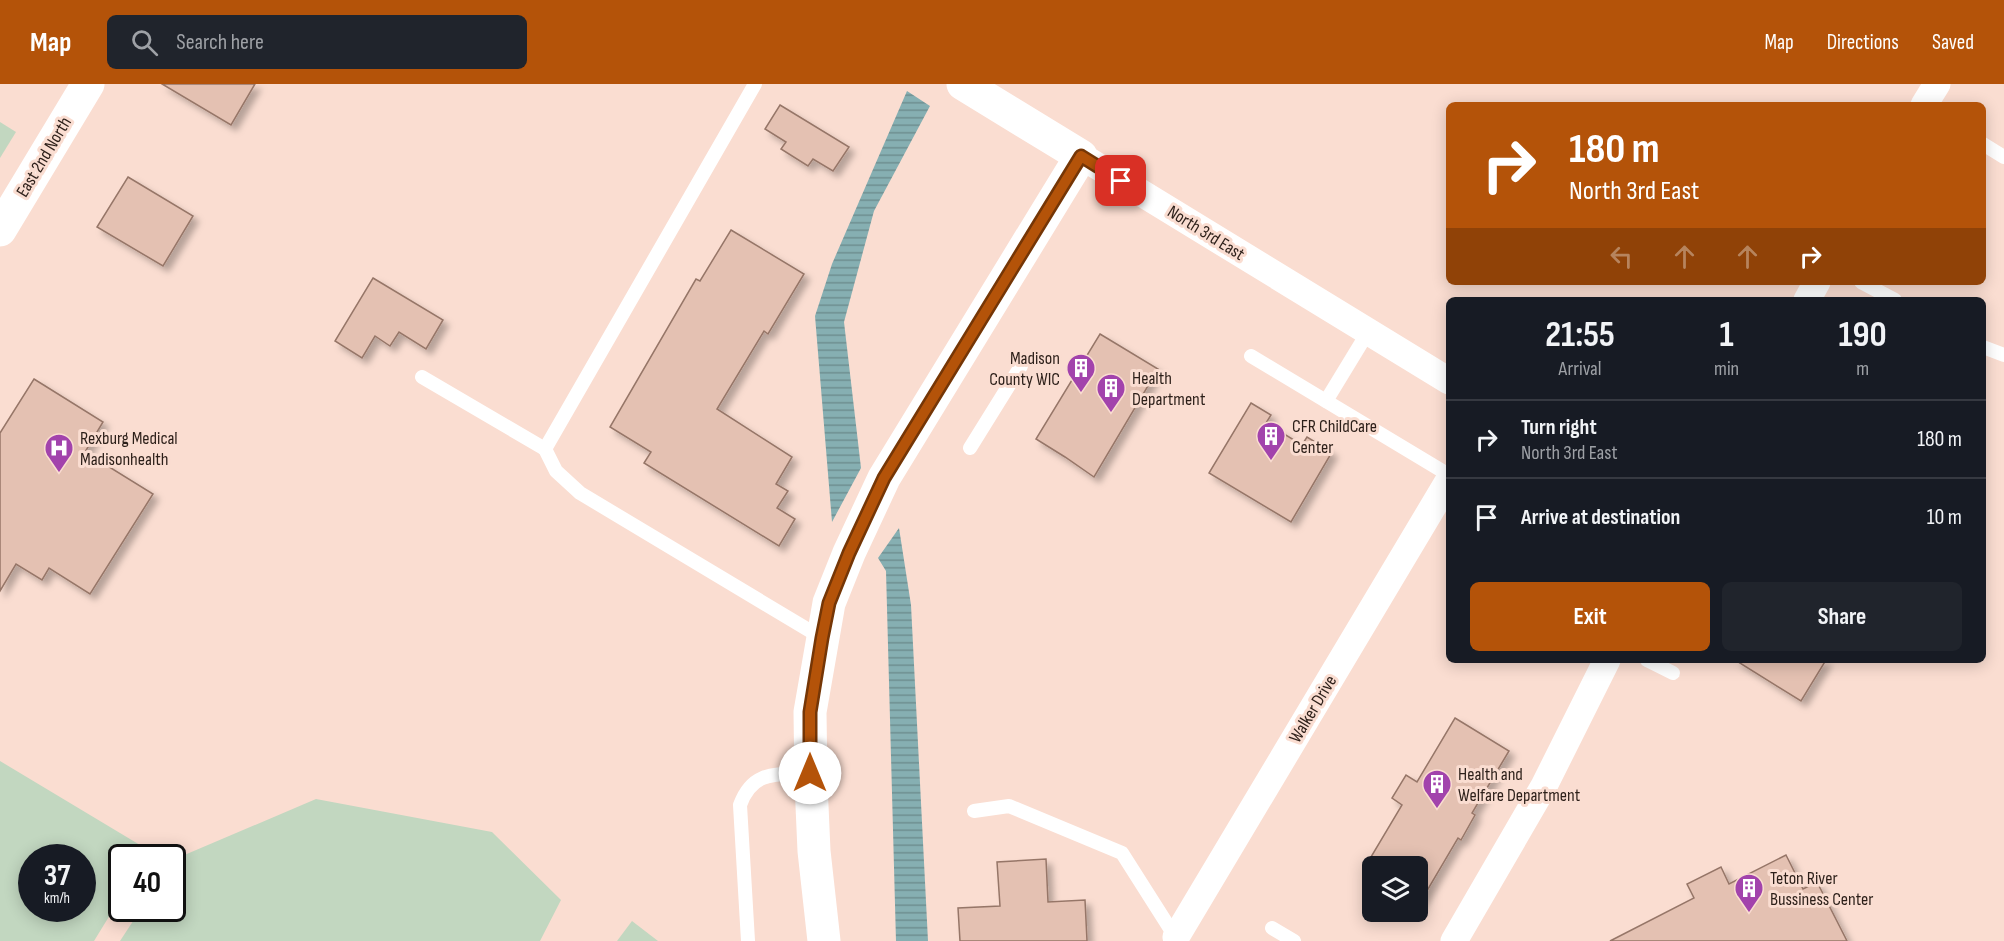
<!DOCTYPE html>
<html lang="en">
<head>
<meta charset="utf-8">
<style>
	:root { --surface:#171b24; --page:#20242c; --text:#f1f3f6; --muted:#9ea1a6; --line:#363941; --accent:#b45309 }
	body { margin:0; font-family:"Sofia Sans Condensed",sans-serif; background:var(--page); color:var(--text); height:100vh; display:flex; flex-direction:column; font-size:22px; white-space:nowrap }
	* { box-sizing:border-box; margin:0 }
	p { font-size:20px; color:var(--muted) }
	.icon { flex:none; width:33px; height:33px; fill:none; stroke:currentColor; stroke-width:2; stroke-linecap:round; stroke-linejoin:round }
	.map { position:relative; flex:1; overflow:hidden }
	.sheet { position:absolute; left:1446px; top:213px; width:540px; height:366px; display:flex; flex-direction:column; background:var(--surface); border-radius:9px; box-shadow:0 3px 15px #0003 }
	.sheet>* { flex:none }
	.hud { position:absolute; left:1446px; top:18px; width:540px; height:183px; border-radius:9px; box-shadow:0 3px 15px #0003; background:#b45309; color:#fff; overflow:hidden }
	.buttons { position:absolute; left:1362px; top:772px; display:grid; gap:12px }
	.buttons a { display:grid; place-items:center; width:66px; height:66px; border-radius:9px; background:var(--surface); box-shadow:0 3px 15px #0003; font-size:30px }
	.speed { position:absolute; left:18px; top:760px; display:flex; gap:12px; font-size:30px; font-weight:700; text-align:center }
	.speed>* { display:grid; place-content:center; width:78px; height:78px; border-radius:50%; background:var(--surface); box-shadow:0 3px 15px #0003; line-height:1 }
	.speed small { font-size:15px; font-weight:400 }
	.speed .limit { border:3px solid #111; border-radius:9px; background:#fff; color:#111 }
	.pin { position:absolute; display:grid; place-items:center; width:51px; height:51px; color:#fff; margin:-26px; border-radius:12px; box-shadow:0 3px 9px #0006 }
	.me { position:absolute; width:66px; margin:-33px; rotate:0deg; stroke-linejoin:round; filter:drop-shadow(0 0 4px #0008) }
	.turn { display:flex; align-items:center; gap:21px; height:126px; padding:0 24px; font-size:27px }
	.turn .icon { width:78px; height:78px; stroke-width:2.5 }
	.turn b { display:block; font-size:42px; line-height:51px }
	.lanes { display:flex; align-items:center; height:57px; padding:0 24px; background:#0003; justify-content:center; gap:30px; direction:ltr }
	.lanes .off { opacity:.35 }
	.eta { display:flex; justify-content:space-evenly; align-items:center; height:102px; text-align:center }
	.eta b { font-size:36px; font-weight:700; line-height:42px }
	.primary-button { display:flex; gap:12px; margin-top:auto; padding:12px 24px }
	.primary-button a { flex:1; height:69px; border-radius:9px; background:var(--accent); color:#fff; font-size:24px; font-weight:700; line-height:69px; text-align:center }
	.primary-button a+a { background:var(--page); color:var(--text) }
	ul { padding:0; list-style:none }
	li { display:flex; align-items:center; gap:18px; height:78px; padding:0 24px; border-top:2px solid var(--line) }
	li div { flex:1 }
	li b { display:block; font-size:22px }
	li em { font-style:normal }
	header { display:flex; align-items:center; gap:36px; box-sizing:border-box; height:84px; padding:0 30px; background:var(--accent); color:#fff }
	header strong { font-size:28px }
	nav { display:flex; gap:33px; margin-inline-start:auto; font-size:21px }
	.search { width:420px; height:54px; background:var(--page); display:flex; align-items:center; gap:15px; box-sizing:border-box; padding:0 21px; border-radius:9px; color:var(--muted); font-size:22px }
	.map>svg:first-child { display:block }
</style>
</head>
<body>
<header>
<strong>Map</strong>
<div class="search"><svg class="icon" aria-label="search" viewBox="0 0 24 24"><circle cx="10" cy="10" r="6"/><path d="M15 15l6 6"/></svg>Search here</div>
<nav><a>Map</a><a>Directions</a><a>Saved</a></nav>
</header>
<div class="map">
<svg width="2004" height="857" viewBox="0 0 2004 857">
	<defs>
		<pattern id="water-rules" width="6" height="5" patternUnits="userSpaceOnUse" patternTransform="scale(1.5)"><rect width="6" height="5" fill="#86afb2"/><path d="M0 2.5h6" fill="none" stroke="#6e8e90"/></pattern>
		<filter id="shadow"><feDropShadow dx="5.5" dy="5.5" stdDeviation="3" flood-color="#0004"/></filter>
	</defs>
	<rect width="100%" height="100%" fill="#faddd1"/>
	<g fill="#c2d7c0" fill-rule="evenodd">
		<polygon points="0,38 16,48 0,74"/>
		<path d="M0 677 150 767 146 774H122L121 813 94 857H0ZM32 774H82V825H32Z"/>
		<polygon points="316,715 492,748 561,816 540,857 120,857 141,825 172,825 172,778 175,775"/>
		<polygon points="632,837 658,857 617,857"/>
	</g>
	<g fill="url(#water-rules)">
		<polygon points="907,7 930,22 874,127 844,238 861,384 832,438 815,232 832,180"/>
		<polygon points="899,444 911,521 928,857 896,857 886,487 878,474"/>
	</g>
	<g fill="#e4c1b2" stroke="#967668" stroke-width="1.5" filter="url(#shadow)">
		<polygon points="162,0 255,0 231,41"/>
		<polygon points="780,21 849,63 833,87 813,75 808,82 781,65 786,58 765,45"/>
		<polygon points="128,93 193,132 163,182 97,143"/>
		<polygon points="731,146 804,190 768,250 764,247 717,325 792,373 776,400 788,407 777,424 795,435 779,462 644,379 651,368 610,343 696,195 700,197"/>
		<polygon points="373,194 443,236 426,265 399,248 390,262 375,252 362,274 335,257"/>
		<polygon points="1100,250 1158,285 1094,393 1065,373 1036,355"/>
		<polygon points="34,295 103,338 85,368 153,410 90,510 49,484 42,496 16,480 0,507 0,349"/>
		<polygon points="1251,319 1271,331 1266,339 1302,361 1307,353 1332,368 1291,438 1209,389"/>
		<polygon points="1735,576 1826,576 1801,617"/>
		<polygon points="1455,634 1509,667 1472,729 1475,731 1461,756 1458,754 1418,822 1418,783 1365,783 1402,721 1392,714 1406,691 1417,698"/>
		<polygon points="1786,771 1803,805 1817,798 1847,857 1610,857 1694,814 1687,800 1721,783 1729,800"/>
		<polygon points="1046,775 1048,818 1085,816 1087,857 960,857 958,824 1000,822 997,778"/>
	</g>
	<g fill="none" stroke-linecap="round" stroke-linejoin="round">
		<g stroke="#fff" stroke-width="14">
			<polyline points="755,0 545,365 556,387 580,409 822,554"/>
			<polyline points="1983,60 2004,73"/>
			<polyline points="1861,198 1895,216"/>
			<polyline points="1983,263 2004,271"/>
			<polyline points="1251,272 1449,391"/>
			<polyline points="422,293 545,365"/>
			<polyline points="1326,317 1368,248"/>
			<polyline points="970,364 1021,282"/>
			<polyline points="1647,576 1673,589"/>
			<polyline points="974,727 1009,722 1122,769 1176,854"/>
			<polyline points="1272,844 1294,857"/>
			<path d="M748 857 740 721C753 685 778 691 810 689"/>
		</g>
		<g stroke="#fff" stroke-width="27">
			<polyline points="1924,21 1937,0"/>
			<polyline points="1081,72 1449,297"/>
			<polyline points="1807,216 1817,198"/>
			<polyline points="1176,853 1449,396"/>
			<polyline points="1454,857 1544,702 1607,576"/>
		</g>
		<g stroke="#fff" stroke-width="33">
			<polyline points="0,146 88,0"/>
			<polyline points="824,857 814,767 811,699 810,628 829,519 849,469 884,394 1081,72 963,0"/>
		</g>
	</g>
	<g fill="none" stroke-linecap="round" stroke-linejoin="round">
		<g stroke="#753606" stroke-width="15">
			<polyline id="route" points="810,689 810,628 822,554 829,519 849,469 884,394 1081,72 1121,97"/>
		</g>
		<use href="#route" stroke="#b45309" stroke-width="10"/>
	</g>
	<defs>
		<g id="building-pin" transform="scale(1.5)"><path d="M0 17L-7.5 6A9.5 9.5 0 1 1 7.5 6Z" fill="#a243ac" stroke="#faddd1"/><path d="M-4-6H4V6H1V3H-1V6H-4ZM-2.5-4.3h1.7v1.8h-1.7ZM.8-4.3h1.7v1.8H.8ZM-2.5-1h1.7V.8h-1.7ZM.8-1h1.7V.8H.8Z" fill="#fff"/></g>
		<g id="hospital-pin" transform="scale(1.5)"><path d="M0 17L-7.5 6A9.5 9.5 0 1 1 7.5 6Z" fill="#a243ac" stroke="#faddd1"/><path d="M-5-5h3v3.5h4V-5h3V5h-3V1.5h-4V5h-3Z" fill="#fff"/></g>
	</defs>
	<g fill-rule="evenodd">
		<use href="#building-pin" x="1081" y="284"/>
		<use href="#building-pin" x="1111" y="304"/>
		<use href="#building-pin" x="1271" y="352"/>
		<use href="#hospital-pin" x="59" y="364"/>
		<use href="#building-pin" x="1437" y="700"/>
		<use href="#building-pin" x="1749" y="804"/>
	</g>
	<g text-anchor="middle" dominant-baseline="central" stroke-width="6" stroke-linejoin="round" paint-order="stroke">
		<g font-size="18" fill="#2c1f19" stroke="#faddd1">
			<text transform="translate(44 73) rotate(-59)">East 2nd North</text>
			<text transform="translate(1206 149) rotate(32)">North 3rd East</text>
			<text transform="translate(1313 625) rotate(-59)">Walker Drive</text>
		</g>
		<g font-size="18" fill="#2c1f19" stroke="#faddd1" text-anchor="start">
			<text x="1060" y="274" text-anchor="end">Madison<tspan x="1060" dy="21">County WIC</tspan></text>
			<text x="1132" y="294">Health<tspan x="1132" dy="21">Department</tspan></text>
			<text x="1292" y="342">CFR ChildCare<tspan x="1292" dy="21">Center</tspan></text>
			<text x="80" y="354">Rexburg Medical<tspan x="80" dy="21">Madisonhealth</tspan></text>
			<text x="1458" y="690">Health and<tspan x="1458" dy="21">Welfare Department</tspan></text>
			<text x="1770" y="794">Teton River<tspan x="1770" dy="21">Bussiness Center</tspan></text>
		</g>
	</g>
</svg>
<div class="buttons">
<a><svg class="icon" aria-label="layers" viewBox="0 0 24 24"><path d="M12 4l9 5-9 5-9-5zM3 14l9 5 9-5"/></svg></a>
</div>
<div class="speed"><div>37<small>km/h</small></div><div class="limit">40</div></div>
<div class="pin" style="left:1121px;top:97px;background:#d93025"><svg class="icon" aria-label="arrive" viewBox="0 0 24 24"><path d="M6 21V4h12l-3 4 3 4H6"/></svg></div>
<svg class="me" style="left:810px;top:689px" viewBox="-20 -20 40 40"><circle r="19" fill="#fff"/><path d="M0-13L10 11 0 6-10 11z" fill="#b45309"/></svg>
<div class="hud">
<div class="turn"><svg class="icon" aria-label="right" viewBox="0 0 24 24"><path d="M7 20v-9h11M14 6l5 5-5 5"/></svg><div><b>180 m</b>North 3rd East</div></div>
<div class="lanes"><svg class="icon off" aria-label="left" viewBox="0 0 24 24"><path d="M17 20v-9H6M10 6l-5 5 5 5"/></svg><svg class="icon off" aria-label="ahead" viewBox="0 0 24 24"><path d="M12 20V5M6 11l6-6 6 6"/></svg><svg class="icon off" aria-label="ahead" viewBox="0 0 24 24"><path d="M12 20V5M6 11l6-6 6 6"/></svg><svg class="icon" aria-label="right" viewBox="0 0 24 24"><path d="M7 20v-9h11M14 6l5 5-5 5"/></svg></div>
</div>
<section class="sheet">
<div class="eta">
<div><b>21:55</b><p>Arrival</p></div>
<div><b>1</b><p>min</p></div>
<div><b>190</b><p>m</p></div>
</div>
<ul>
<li><svg class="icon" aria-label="right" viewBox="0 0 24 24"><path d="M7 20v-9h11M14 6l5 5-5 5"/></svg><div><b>Turn right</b><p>North 3rd East</p></div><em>180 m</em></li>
<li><svg class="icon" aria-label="arrive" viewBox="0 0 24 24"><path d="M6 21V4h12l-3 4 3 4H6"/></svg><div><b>Arrive at destination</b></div><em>10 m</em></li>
</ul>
<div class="primary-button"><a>Exit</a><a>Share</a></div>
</section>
</div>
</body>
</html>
